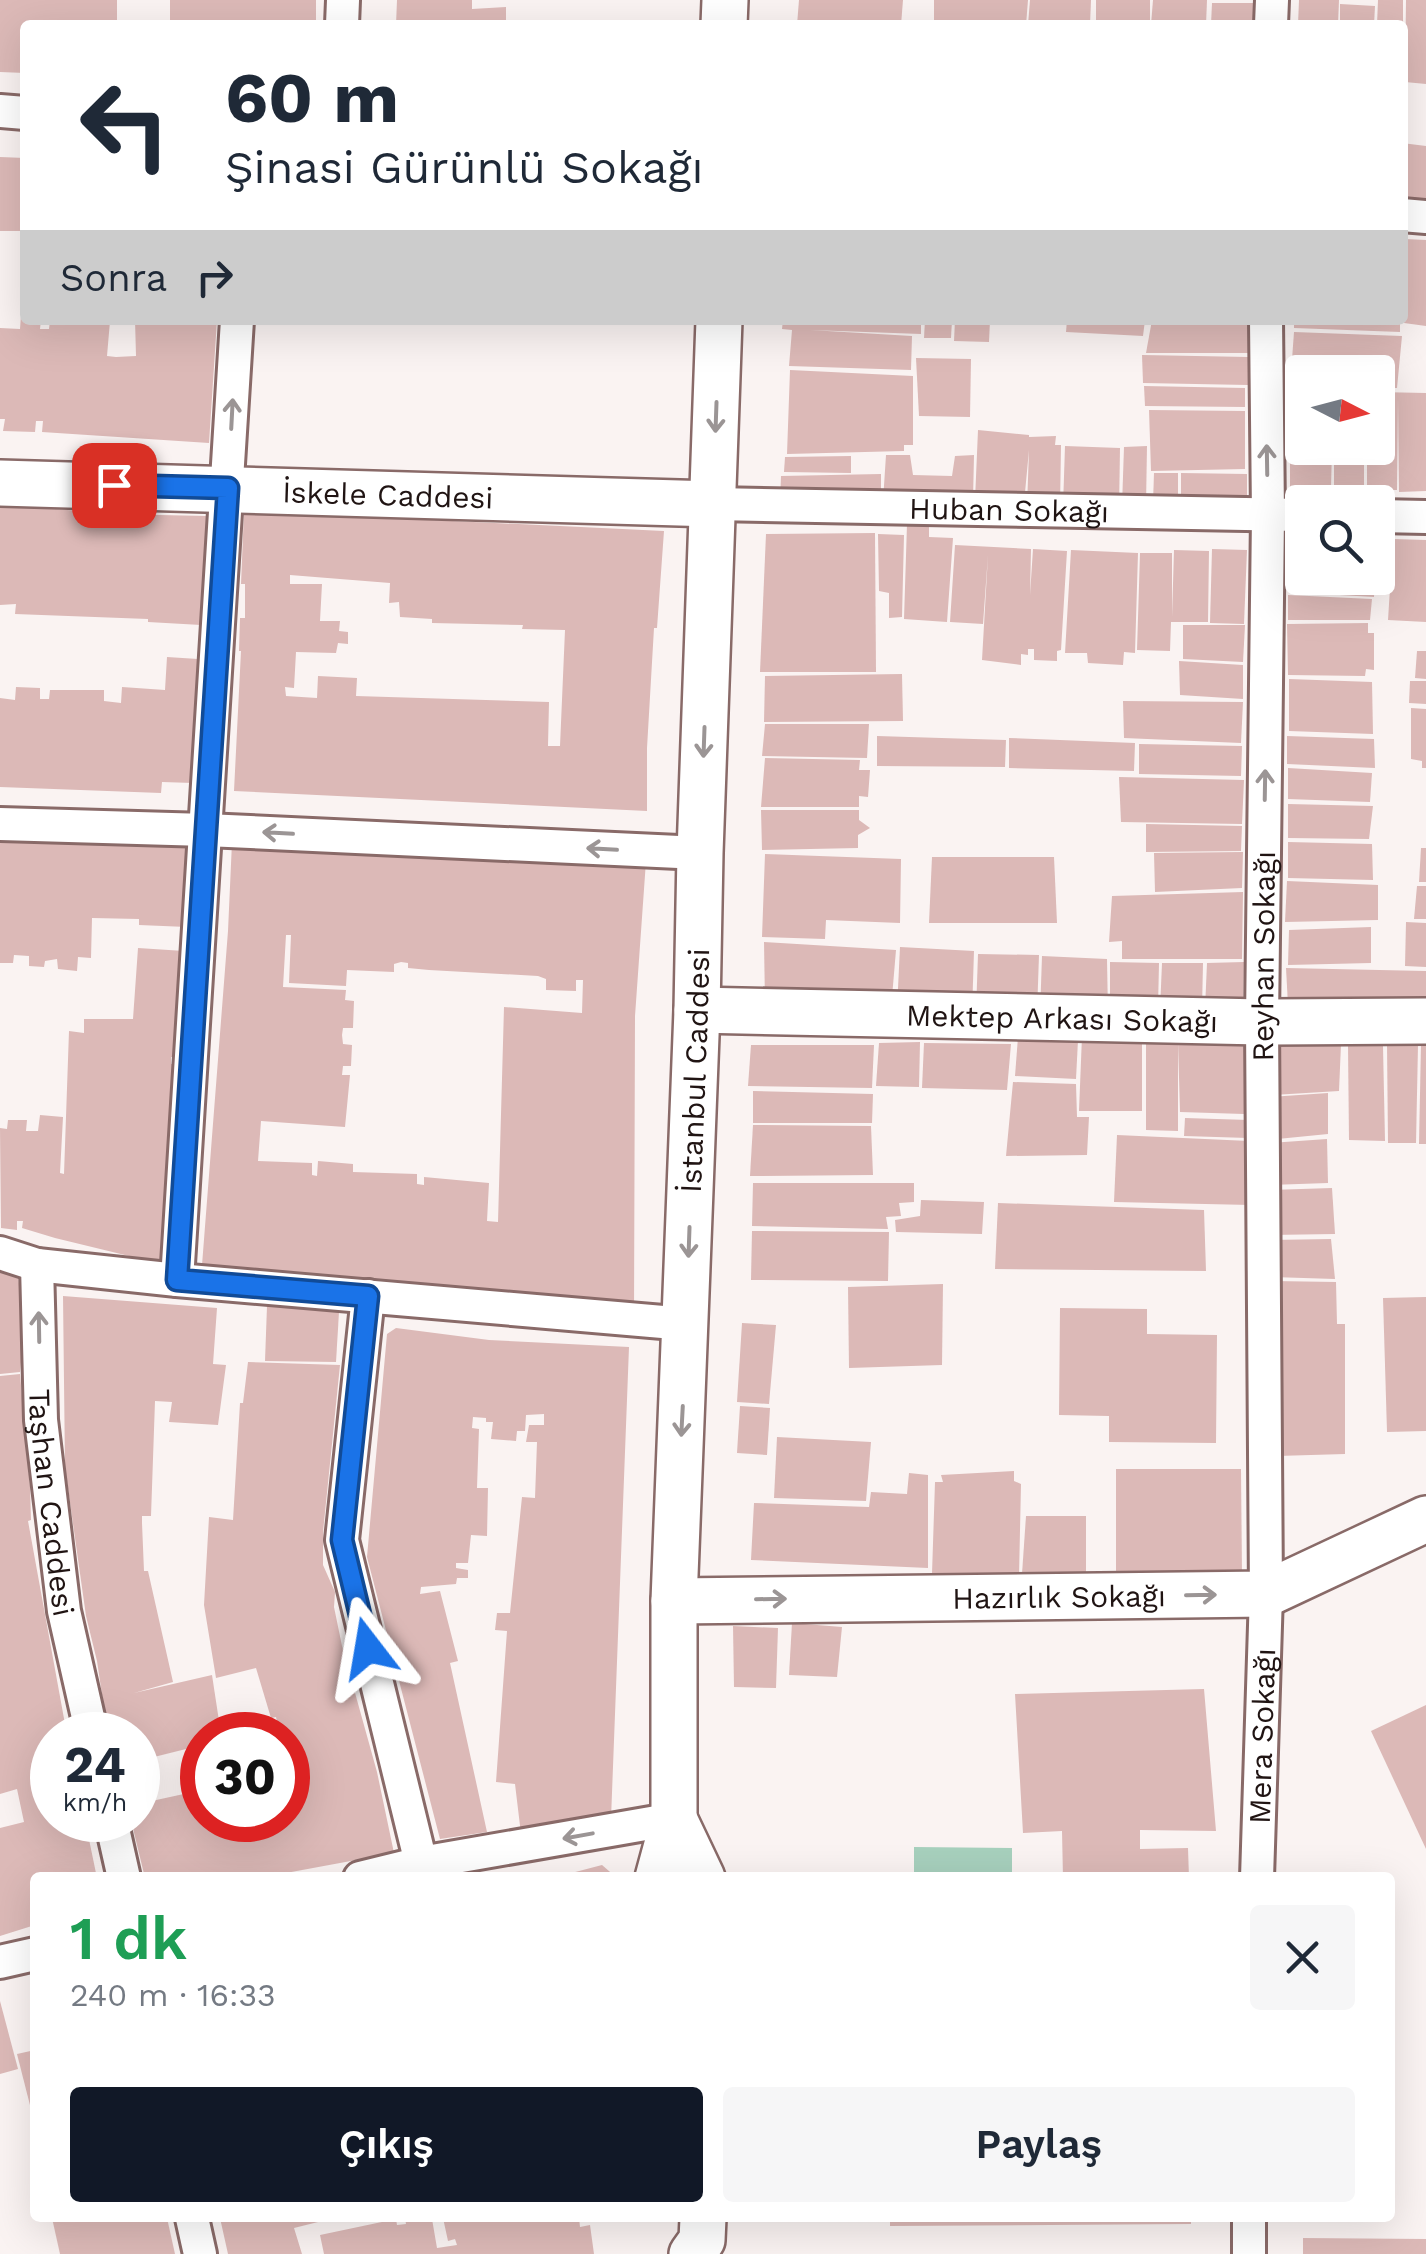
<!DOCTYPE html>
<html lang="tr">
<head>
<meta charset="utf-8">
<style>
	:root { --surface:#fff; --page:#f6f6f7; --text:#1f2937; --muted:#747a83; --accent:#111827 }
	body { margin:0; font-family:"Work Sans",sans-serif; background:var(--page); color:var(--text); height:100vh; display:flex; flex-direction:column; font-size:38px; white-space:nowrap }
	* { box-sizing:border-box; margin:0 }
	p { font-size:32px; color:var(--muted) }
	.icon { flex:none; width:55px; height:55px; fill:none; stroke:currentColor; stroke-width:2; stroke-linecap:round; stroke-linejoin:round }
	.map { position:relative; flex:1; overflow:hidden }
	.sheet { position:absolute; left:30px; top:1872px; width:1365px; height:350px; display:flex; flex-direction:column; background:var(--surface); border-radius:10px; box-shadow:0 10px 40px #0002 }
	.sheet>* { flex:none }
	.top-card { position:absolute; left:20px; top:20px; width:1388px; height:305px; border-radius:10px; box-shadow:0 10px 40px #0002; background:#fff; color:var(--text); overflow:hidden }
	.needle { width:65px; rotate:96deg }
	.controls { position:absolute; left:1285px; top:355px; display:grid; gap:20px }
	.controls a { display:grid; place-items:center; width:110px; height:110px; border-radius:10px; background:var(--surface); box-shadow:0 10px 40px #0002; font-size:50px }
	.speed { position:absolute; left:30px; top:1712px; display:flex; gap:20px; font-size:50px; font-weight:700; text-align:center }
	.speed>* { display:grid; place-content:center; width:130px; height:130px; border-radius:50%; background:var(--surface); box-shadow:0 10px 40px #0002; line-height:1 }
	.speed small { font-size:25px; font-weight:400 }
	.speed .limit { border:15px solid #d22; background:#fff; color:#111 }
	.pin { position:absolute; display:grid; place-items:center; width:85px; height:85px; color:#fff; margin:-42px; border-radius:20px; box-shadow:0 5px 15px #0006 }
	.me { position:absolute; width:110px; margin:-55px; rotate:346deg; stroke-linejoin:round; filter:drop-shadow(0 0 8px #0008) }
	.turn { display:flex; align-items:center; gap:35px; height:210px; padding:0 40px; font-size:45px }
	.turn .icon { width:130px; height:130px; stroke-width:2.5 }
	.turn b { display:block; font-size:70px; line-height:85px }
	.then { display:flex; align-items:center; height:95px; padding:0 40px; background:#0003; gap:20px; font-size:38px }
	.round { display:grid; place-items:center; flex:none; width:105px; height:105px; border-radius:10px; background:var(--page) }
	.overview { display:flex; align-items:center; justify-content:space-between; height:170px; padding:0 40px }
	h1 { font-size:60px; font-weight:600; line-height:75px; color:#1e9e55 }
	.cta { display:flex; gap:20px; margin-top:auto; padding:20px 40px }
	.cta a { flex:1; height:115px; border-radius:10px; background:var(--accent); color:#fff; font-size:40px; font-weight:600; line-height:115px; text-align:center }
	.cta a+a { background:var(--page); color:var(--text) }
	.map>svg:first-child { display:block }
</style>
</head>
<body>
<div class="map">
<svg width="1426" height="2254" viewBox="0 0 1426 2254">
	<rect width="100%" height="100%" fill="#faf3f2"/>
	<polygon fill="#a7d0bd" points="914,1847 1012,1848 1012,1877 914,1877"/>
	<g fill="#dcb9b7" fill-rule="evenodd">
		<polygon points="0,0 117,0 117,25 25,25 25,73 0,72"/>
		<rect x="170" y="0" width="146" height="25"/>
		<polygon points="397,0 472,0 472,9 506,7 506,25 396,25"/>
		<polygon points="799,0 903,0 901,25 797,25"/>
		<polygon points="934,0 1028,0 1026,25 934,25"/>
		<polygon points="1030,0 1091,0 1090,25 1028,25"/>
		<rect x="1096" y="0" width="54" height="25"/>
		<polygon points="1153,0 1207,0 1206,25 1151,25"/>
		<polygon points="1299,0 1339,0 1338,25 1298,25"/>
		<polygon points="1378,0 1403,0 1403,25 1377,25"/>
		<polygon points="1406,0 1426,0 1426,84 1405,82"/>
		<polygon points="1212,3 1257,3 1255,25 1211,25"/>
		<polygon points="1340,4 1375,6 1374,25 1340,25"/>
		<polygon points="1402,143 1426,146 1426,209 1402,207"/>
		<polygon points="0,157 25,158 25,231 0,231"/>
		<polygon points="1405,239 1426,240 1426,326 1404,323"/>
		<polygon points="22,302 25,302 25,320 41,320 40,329 49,329 50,320 110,321 107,356 116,357 136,356 135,320 217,320 209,443 42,432 43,421 36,421 35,432 3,431 5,419 0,419 0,328 20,329"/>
		<polygon points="783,320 921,320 921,334 810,330 912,336 911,370 789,366 792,330 782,329"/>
		<polygon points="925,320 952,320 951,338 924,338"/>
		<polygon points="955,320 990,320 989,342 954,341"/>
		<polygon points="1067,320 1145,320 1143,336 1066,332"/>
		<polygon points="1152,320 1249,320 1248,353 1146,353"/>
		<polygon points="1294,320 1400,320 1400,332 1294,328"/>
		<polygon points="1294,332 1402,336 1397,388 1378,388 1378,372 1302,372 1302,387 1290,387"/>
		<polygon points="1142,355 1249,357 1248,385 1143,383"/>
		<polygon points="916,358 971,359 970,417 919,416"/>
		<polygon points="790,370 913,376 913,445 904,445 904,451 787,454"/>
		<polygon points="1144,386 1245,388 1245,407 1145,406"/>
		<polygon points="1290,391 1302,392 1302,448 1332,448 1331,489 1290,487"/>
		<polygon points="1378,392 1426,393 1426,491 1399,492 1398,398 1397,490 1367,490 1367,448 1378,448"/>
		<polygon points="1149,410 1245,411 1245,469 1151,471"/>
		<polygon points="978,430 1029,435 1029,437 1056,436 1055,445 1061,445 1060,508 1027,507 1029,450 1024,503 975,500"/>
		<polygon points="1065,446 1120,448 1119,510 1063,507"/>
		<polygon points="1147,446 1146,505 1122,506 1124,447"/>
		<polygon points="1334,448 1364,448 1364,491 1334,489"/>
		<polygon points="886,455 910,455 913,475 952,476 955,456 974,455 973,500 883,501"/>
		<polygon points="851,456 851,473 784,472 785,457"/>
		<polygon points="1154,473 1178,473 1178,503 1153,503"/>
		<polygon points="1181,473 1247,474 1247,502 1181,502"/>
		<polygon points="881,474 881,505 780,504 781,476"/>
		<polygon points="0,504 112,514 207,516 201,625 148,622 148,619 15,614 16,604 0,605"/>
		<path d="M244 511 664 531 657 628H654L647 748V811L234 791 241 651H239L240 618H245V584H241ZM290 575 390 583 389 603 399 602 400 617 432 619V623L523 625 522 629 565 630 560 746H548L549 702 356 696 357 678 318 676 317 698 286 696 285 687 294 688 296 652 336 653 338 643 348 644V632L339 631 340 621H320L322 584H290Z"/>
		<polygon points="907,524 929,525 929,537 953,538 947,622 904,619"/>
		<polygon points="875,533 876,672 760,672 766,534"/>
		<polygon points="878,534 904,535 902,617 889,618 889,593 879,591"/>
		<polygon points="1293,538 1302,539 1302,578 1375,578 1374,597 1288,592"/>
		<polygon points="1393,539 1426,540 1426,622 1388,620"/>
		<polygon points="955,545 1031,549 1030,595 1033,549 1067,551 1061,650 1057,651 1057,661 1034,660 1034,649 1028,649 1028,655 1021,654 1021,665 982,660 988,555 983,624 950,622"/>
		<polygon points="1212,549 1247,550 1244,624 1210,623"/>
		<polygon points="1071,550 1138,553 1135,653 1124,652 1123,665 1088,663 1087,653 1065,653"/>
		<polygon points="1174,550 1209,551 1208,622 1171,622 1170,651 1137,650 1140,553 1172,553 1172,617"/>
		<polygon points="1288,595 1372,599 1370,620 1288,620"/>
		<polygon points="1368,623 1368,633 1374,633 1374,670 1366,669 1365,676 1288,675 1287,624"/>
		<polygon points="1183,625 1245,625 1243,662 1183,659"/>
		<polygon points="1417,651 1426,651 1426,679 1415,678"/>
		<polygon points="167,657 198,659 193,783 162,782 161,793 0,787 0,698 15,700 16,687 40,688 40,699 49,699 50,690 104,690 104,701 121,703 122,687 165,690"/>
		<polygon points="1179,661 1243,665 1243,699 1180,695"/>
		<polygon points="902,674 903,721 764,722 765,676"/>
		<polygon points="1289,679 1372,682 1373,734 1289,731"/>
		<polygon points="1410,681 1426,681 1426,704 1409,703"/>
		<polygon points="1123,701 1243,702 1241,743 1124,738"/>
		<polygon points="1411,708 1426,709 1426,768 1422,768 1422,761 1411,759"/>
		<polygon points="765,724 869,724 867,758 762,756"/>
		<polygon points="877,736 1006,740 1005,767 877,766"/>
		<polygon points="1287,736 1374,739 1375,768 1287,764"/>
		<polygon points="1009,738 1135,743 1134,771 1009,768"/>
		<polygon points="1139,744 1242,746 1241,776 1139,774"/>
		<polygon points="765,758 860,760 859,770 870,770 868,797 859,796 859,807 761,807"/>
		<polygon points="1288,768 1372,773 1370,802 1288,799"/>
		<polygon points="1119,777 1244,780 1242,824 1121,822"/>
		<polygon points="1288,804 1373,806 1369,839 1288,838"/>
		<polygon points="761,810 859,810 859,820 870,828 858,835 858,848 762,850"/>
		<polygon points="1146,824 1242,826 1241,851 1146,852"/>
		<polygon points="0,834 190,841 187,927 139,925 139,919 92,918 91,958 78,957 77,971 58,969 57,959 45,961 44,967 29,966 29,956 14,955 13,963 0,963"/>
		<path d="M232 842 646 861 635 1016 634 1317 201 1278 228 931ZM286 935H291L289 983 346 986 347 970 394 972V964L401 962 408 963V968L429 970 538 976 546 979V990L576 991V980H583L582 1013 504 1007 498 1222 487 1221 489 1183 424 1177V1185L417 1184V1174L353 1172V1164L318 1161 317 1176 312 1175V1163L258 1161 261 1121 345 1127 350 1075H342L343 1066H351L352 1045 343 1044 342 1035 343 1028H353L354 1001 345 1000 346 990 283 987Z"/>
		<polygon points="1288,842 1372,844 1373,880 1288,878"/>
		<polygon points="1421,848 1426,848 1426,882 1419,882"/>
		<polygon points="1243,852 1242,888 1155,892 1154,853"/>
		<polygon points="765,854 901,859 900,923 826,920 825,939 762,937"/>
		<polygon points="932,857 1054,857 1057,923 929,923"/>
		<polygon points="1287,881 1378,885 1378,920 1285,922"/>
		<polygon points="1417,886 1426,886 1426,919 1414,919"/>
		<polygon points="1243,892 1242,959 1122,959 1122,941 1109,942 1112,896"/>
		<polygon points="1406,922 1426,923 1426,967 1405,966"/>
		<polygon points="1371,927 1371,963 1288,965 1289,930"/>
		<polygon points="764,942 896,950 891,1009 765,1004"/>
		<polygon points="900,947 974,951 972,1013 897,1009"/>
		<polygon points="138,948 184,951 180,1058 171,1057 171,1064 180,1064 166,1265 55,1238 22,1228 23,1221 17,1221 17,1230 1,1228 0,1128 7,1129 8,1120 27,1120 26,1131 38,1131 40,1115 63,1117 60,1173 64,1174 69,1031 84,1033 84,1019 133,1019"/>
		<polygon points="978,954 1039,955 1037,1013 976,1012"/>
		<polygon points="1042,956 1107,959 1108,1014 1040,1014"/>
		<polygon points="1110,962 1159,963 1158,1008 1110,1007"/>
		<polygon points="1244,962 1243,1010 1205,1009 1207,963"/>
		<polygon points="1162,963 1203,963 1202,1009 1160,1010"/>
		<polygon points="1286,968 1426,971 1426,1006 1288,1005"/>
		<polygon points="1082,1036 1142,1038 1142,1111 1079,1111"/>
		<polygon points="1018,1037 1078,1040 1076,1079 1015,1076"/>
		<polygon points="1146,1037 1246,1039 1244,1114 1180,1112 1178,1042 1178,1131 1146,1130"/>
		<polygon points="1279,1039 1341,1044 1339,1091 1273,1095"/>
		<polygon points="920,1042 919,1087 876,1086 879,1043"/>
		<polygon points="924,1043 1011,1044 1007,1090 922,1088"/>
		<polygon points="1387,1044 1418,1045 1416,1143 1388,1143"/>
		<polygon points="1421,1044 1426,1044 1426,1144 1419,1144"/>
		<polygon points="751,1045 874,1045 872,1088 748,1086"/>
		<polygon points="1348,1046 1383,1046 1385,1141 1349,1140"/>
		<polygon points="1013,1082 1076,1084 1077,1117 1089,1117 1087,1155 1006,1156"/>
		<polygon points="753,1091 873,1094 872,1123 753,1123"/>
		<polygon points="1328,1093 1328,1134 1267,1140 1269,1097"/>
		<polygon points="1185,1118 1249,1120 1248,1138 1184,1136"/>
		<polygon points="753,1125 871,1126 873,1175 750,1176"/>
		<polygon points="1117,1135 1249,1141 1251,1205 1114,1202"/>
		<polygon points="1327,1139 1328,1183 1270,1185 1269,1143"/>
		<polygon points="753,1183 914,1183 914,1202 899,1203 901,1216 886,1217 888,1229 752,1226"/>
		<polygon points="1332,1188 1335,1234 1266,1235 1269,1190"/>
		<polygon points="921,1200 984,1202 982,1234 896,1232 895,1220 920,1216"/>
		<polygon points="998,1203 1204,1210 1206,1271 995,1269"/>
		<polygon points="752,1231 889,1232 888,1281 751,1280"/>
		<polygon points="1331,1239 1335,1279 1272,1277 1270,1240"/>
		<polygon points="0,1269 18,1274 24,1333 20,1372 0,1374"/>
		<polygon points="1273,1281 1336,1282 1337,1324 1345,1324 1345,1454 1277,1456"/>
		<polygon points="943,1284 942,1365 849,1368 848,1287"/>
		<polygon points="63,1296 217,1308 213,1364 226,1365 218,1425 169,1422 172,1402 155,1401 151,1516 142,1516 142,1523 144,1571 148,1571 173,1682 134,1693 212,1675 219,1721 214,1722 216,1735 202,1735 202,1745 138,1761 138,1735 108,1735 97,1661 86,1616 65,1467"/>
		<polygon points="1426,1297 1426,1431 1387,1432 1383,1298"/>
		<polygon points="267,1306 339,1312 336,1362 265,1361"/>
		<polygon points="1060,1308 1147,1309 1147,1334 1217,1335 1216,1443 1109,1442 1109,1416 1059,1415"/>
		<polygon points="742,1323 776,1325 769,1404 737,1402"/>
		<polygon points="396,1328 489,1340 629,1347 611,1819 521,1834 515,1784 496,1782 507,1631 495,1630 497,1613 510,1613 522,1497 535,1498 537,1442 526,1442 529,1425 544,1425 544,1414 526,1415 525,1431 517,1431 516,1441 491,1439 493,1422 486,1422 486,1418 473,1417 472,1428 479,1429 477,1488 488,1488 487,1536 471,1535 468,1563 456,1563 456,1568 468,1570 468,1578 457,1578 456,1584 421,1587 420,1594 440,1591 458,1661 450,1663 487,1832 440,1839 367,1557 387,1334"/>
		<polygon points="248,1362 340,1365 323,1532 323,1565 335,1592 334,1607 342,1646 377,1772 394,1853 259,1878 145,1878 131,1820 138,1820 138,1804 202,1790 202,1820 288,1820 288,1794 292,1793 288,1776 288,1735 280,1735 276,1717 271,1718 256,1668 216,1678 204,1605 209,1517 233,1520 240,1403 243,1403"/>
		<polygon points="20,1374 30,1486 31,1520 28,1521 67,1735 52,1735 52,1820 85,1820 97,1878 35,1878 35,1925 0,1936 0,1828 24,1822 17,1789 0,1794 0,1376"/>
		<polygon points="740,1406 770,1408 767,1455 737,1453"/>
		<polygon points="777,1437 871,1442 866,1501 774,1498"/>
		<polygon points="1116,1469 1241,1469 1242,1574 1116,1574"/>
		<polygon points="1014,1471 1014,1481 1021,1484 1019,1577 932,1574 935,1482 943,1482 941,1475"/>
		<polygon points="909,1473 928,1475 928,1568 751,1560 754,1503 869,1507 871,1492 907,1494"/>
		<polygon points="1026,1516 1086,1516 1086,1573 1022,1574"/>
		<polygon points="792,1623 842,1627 837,1677 789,1675"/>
		<polygon points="733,1626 778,1628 776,1688 734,1687"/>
		<polygon points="1204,1689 1216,1831 1140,1830 1140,1849 1188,1848 1189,1878 1063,1878 1062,1831 1023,1833 1015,1694"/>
		<polygon points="1426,1705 1426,1849 1371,1731"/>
		<polygon points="602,1865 617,1878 560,1878 560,1876"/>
		<polygon points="0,2001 18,2069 0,2074"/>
		<polygon points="35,2050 35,2121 34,2121 17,2054"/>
		<polygon points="52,2218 167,2218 175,2254 60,2254"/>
		<polygon points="220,2218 330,2218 330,2219 294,2228 302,2254 228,2254"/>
		<polygon points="405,2218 432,2219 437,2248 457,2245 455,2239 448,2241 443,2218 579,2218 580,2227 590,2225 594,2254 324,2254 320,2235 396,2219 397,2225 406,2224"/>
		<polygon points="890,2218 1191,2218 1191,2224 890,2226"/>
		<polygon points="1303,2238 1426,2239 1426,2254 1303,2254"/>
	</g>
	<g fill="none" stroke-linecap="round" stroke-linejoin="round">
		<g stroke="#896a68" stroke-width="38">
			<g id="street">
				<polyline points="342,25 343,0"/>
				<polyline points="1271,25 1272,0"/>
				<polyline points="0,111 25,113"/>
				<polyline points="1402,215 1426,217"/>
				<path id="s1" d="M714 504 1302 515"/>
				<polyline points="1378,516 1426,517"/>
				<polyline points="0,824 206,830 700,853"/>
				<polyline points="0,1253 37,1265 177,1280 686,1324"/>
				<path id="s2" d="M37 1265 41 1420 64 1611 92 1735"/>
				<polyline points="177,1280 237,320"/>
				<polyline points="368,1296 342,1540 421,1863"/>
				<polyline points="111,1820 124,1878"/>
				<polyline points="360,1878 421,1863 674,1819"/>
				<path id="s3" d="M1257 1878 1266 1594 1262 1022 1268 515 1266 320"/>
				<polyline points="0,1962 35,1954"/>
				<polyline points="192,2218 200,2254"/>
				<polyline points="1249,2254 1249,2218"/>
			</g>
		</g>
		<g stroke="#896a68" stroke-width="50">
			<g id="secondary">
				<polyline points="724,25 725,0"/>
				<path id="s4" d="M0 483 714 504"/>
				<path id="s5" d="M697 1010 1262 1022 1426 1021"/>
				<path id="s6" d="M674 1601 1266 1594 1426 1519"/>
				<polyline points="674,1819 702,1878"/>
				<path id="s7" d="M658 1878 674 1819V1601L697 1010 700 853 719 320"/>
				<polyline points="692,2254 702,2240 703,2218"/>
			</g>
		</g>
		<use href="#street" stroke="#fff" stroke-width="32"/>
		<use href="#secondary" stroke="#fff" stroke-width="45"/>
	</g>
	<defs><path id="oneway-shaft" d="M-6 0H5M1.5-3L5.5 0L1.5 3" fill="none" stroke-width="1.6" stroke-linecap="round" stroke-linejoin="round" transform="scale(2.5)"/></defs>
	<g stroke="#9b9595">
		<use href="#oneway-shaft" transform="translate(232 414) rotate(-87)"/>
		<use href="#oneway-shaft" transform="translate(716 417) rotate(92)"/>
		<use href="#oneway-shaft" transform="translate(1267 460) rotate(-91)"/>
		<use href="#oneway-shaft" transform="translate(704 742) rotate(92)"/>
		<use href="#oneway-shaft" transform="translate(1265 785) rotate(-89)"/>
		<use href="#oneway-shaft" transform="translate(278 833) rotate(-177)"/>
		<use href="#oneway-shaft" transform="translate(602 849) rotate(-177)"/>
		<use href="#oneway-shaft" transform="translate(689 1242) rotate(92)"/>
		<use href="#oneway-shaft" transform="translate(39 1327) rotate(-91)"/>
		<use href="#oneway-shaft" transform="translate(682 1421) rotate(93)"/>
		<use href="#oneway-shaft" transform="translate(1201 1595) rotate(-1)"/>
		<use href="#oneway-shaft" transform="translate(771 1599) rotate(-1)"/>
		<use href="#oneway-shaft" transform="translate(578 1836) rotate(170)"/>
	</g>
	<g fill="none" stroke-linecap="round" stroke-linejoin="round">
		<g stroke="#114b97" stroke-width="25">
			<polyline id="route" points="114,485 228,488 177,1280 368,1296 342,1540 368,1648"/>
		</g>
		<use href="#route" stroke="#1a73e8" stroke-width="18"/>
	</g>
	<g text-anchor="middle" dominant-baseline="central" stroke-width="8" stroke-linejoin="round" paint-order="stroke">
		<g font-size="30" fill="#201413" stroke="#fff">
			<text stroke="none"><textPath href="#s4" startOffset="388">İskele Caddesi</textPath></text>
			<text stroke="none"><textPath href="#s1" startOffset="295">Huban Sokağı</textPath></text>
			<text stroke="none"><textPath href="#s3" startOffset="922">Reyhan Sokağı</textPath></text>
			<text stroke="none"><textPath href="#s5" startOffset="365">Mektep Arkası Sokağı</textPath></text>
			<text stroke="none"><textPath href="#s7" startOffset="810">İstanbul Caddesi</textPath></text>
			<text stroke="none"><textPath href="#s2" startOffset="238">Taşhan Caddesi</textPath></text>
			<text stroke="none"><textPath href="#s6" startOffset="385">Hazırlık Sokağı</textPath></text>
			<text stroke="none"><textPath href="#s3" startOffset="142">Mera Sokağı</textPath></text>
		</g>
	</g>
</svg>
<div class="controls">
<a><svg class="needle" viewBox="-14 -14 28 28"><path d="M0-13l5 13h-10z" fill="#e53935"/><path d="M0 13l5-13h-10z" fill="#747a83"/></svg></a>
<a><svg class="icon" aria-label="search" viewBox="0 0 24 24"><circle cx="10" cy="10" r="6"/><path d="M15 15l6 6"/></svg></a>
</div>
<div class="speed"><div>24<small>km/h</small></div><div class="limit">30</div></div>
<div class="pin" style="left:114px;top:485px;background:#d93025"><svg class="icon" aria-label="arrive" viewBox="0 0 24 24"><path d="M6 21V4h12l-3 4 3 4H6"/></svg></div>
<svg class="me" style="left:368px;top:1648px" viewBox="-20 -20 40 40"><path d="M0-17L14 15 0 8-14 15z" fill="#1a73e8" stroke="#fff" stroke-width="4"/></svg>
<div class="top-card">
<div class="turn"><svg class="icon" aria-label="left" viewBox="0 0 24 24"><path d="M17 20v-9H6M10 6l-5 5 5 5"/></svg><div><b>60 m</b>Şinasi Gürünlü Sokağı</div></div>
<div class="then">Sonra<svg class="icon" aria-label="right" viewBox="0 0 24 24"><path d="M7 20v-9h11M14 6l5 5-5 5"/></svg></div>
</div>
<section class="sheet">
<div class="overview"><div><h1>1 dk</h1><p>240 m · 16:33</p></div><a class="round"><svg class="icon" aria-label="close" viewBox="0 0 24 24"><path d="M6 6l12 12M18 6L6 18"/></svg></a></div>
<div class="cta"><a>Çıkış</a><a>Paylaş</a></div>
</section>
</div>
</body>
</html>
